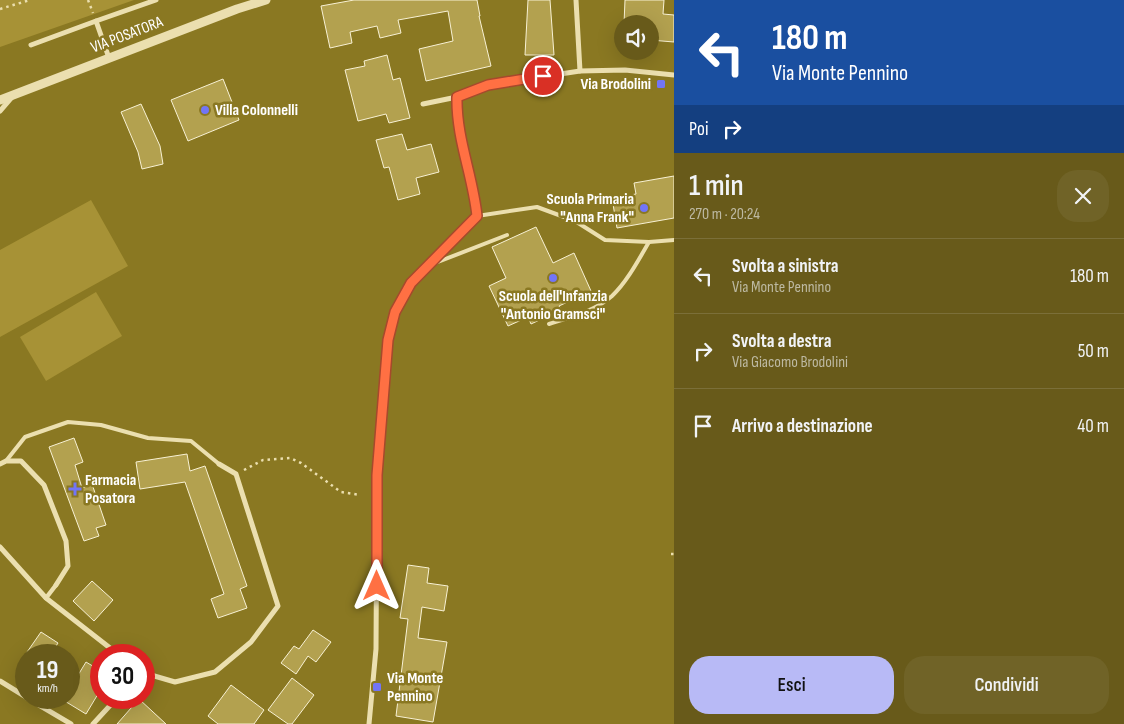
<!DOCTYPE html>
<html lang="it">
<head>
<meta charset="utf-8">
<style>
	:root { --surface:#685a1a; --page:#706327; --text:#f1f3f6; --muted:#bdb9a2; --line:#7b6f39; --accent:#b8baf6 }
	body { margin:0; font-family:"Sofia Sans Condensed",sans-serif; background:var(--page); color:var(--text); height:100vh; display:flex; flex-direction:column; font-size:19px; white-space:nowrap }
	* { box-sizing:border-box; margin:0 }
	p { font-size:16px; color:var(--muted) }
	.icon { flex:none; width:28px; height:28px; fill:none; stroke:currentColor; stroke-width:2; stroke-linecap:round; stroke-linejoin:round }
	.map { position:relative; flex:1; overflow:hidden }
	.drawer { display:flex; flex-direction:column; background:var(--surface); width:450px }
	.drawer>* { flex:none }
	.guide { background:#1a4fa0; color:#fff; overflow:hidden }
	.fabs { position:absolute; left:614px; top:15px; display:grid; gap:10px }
	.fabs a { display:grid; place-items:center; width:45px; height:45px; border-radius:50%; background:var(--surface); box-shadow:0 5px 20px #0002; font-size:25px }
	.speed { position:absolute; left:15px; top:644px; display:flex; gap:10px; font-size:25px; font-weight:700; text-align:center }
	.speed>* { display:grid; place-content:center; width:65px; height:65px; border-radius:50%; background:var(--surface); box-shadow:0 5px 20px #0002; line-height:1 }
	.speed small { font-size:12px; font-weight:400 }
	.speed .limit { border:8px solid #d22; background:#fff; color:#111 }
	.pin { position:absolute; display:grid; place-items:center; width:42px; height:42px; color:#fff; margin:-21px; border:2px solid #fff; border-radius:50%; box-shadow:0 1px 5px #0007 }
	.me { position:absolute; width:55px; margin:-28px; rotate:0deg; stroke-linejoin:round; filter:drop-shadow(0 0 4px #0008) }
	.turn { display:flex; align-items:center; gap:18px; height:105px; padding:0 15px; font-size:22px }
	.turn .icon { width:65px; height:65px; stroke-width:2.5 }
	.turn b { display:block; font-size:35px; line-height:42px }
	.then { display:flex; align-items:center; height:48px; padding:0 15px; background:#0003; gap:10px; font-size:19px }
	.round { display:grid; place-items:center; flex:none; width:52px; height:52px; border-radius:20px; background:var(--page) }
	.summary { display:flex; align-items:center; justify-content:space-between; height:85px; padding:0 15px }
	h1 { font-size:30px; font-weight:600; line-height:38px }
	.button { display:flex; gap:10px; margin-top:auto; padding:10px 15px }
	.button a { flex:1; height:58px; border-radius:20px; background:var(--accent); color:#111; font-size:20px; font-weight:600; line-height:58px; text-align:center }
	.button a+a { background:var(--page); color:var(--text) }
	ul { padding:0; list-style:none }
	li { display:flex; align-items:center; gap:15px; height:75px; padding:0 15px; border-top:1px solid var(--line) }
	li div { flex:1 }
	li b { display:block; font-size:19px }
	li em { font-style:normal }
	main { display:flex; flex:1; min-height:0 }
	.map>svg:first-child { display:block }
</style>
</head>
<body>
<main>
<div class="map">
<svg width="674" height="724" viewBox="0 0 674 724">
	<rect width="100%" height="100%" fill="#8a7822"/>
	<g fill="#a79236">
		<polygon points="0,0 134,0 0,47"/>
		<polygon points="91,200 128,266 0,337 0,250"/>
		<polygon points="96,292 122,336 46,381 20,337"/>
	</g>
	<g fill="#b3a14f" stroke="#f8f1d4">
		<polygon points="354,0 477,0 480,16 479,16 491,66 426,81 419,49 453,41 448,11 398,20 401,33 380,38 377,26 350,32 352,43 330,48 321,6"/>
		<polygon points="528,0 550,0 554,55 525,55"/>
		<polygon points="625,0 664,0 663,14 674,15 674,42 650,40 650,24 624,24"/>
		<polygon points="387,55 393,80 400,78 410,118 389,123 386,114 358,121 345,70 365,66 364,61"/>
		<polygon points="223,79 239,120 188,141 171,100"/>
		<polygon points="141,104 160,146 163,164 142,169 138,152 121,112"/>
		<polygon points="402,134 407,150 431,144 439,172 416,178 420,194 398,200 389,167 384,168 376,140"/>
		<polygon points="674,176 674,218 617,228 612,198 636,194 634,183"/>
		<polygon points="536,227 553,263 574,253 591,291 559,306 561,310 531,324 528,317 508,326 489,286 506,278 492,247"/>
		<polygon points="74,438 83,462 75,465 82,488 92,484 106,525 96,528 99,536 84,541 49,447"/>
		<polygon points="187,454 190,471 205,466 247,586 240,589 247,608 218,618 211,599 224,594 185,482 140,489 136,462"/>
		<polygon points="408,565 429,568 427,583 448,586 444,611 422,607 418,638 447,642 433,722 396,716 408,619 400,618"/>
		<polygon points="92,581 113,600 94,621 73,601"/>
		<polygon points="313,630 331,642 316,662 308,656 296,674 281,663 294,646 299,649"/>
		<polygon points="41,632 58,643 50,655 25,655"/>
		<polygon points="86,662 101,671 101,689 86,714 63,700 64,698 69,698 69,690"/>
		<polygon points="292,678 314,695 292,724 288,724 268,710"/>
		<polygon points="231,685 264,710 254,724 218,724 208,716"/>
		<polygon points="139,699 166,724 117,724"/>
	</g>
	<g fill="none" stroke-linecap="round" stroke-linejoin="round">
		<g stroke="#ebdfaf" stroke-width="2.5" stroke-dasharray="2.5 4" stroke-linecap="butt">
			<polyline points="88,0 93,13"/>
			<polyline points="0,9 30,0"/>
			<polyline points="244,470 263,460 290,458 301,463 341,492 360,495"/>
			<polyline points="671,554 674,554"/>
		</g>
		<g stroke="#ebdfaf" stroke-width="4">
			<polyline points="477,216 537,207 575,221 605,240 649,242 674,240"/>
			<polyline points="430,265 507,235"/>
			<path d="M549 324C571 317 595 311 612 296 627 282 639 259 649 242"/>
			<polyline points="6,461 25,437 68,422 101,425 148,438 191,441 219,464"/>
		</g>
		<polyline stroke="#ebdfaf" stroke-width="4.5" points="46,598 56,585"/>
		<g stroke="#ebdfaf" stroke-width="5">
			<polyline points="576,0 580,71"/>
			<polyline points="96,21 156,0"/>
			<polyline points="31,45 96,21 109,58"/>
			<polyline points="423,104 457,97 488,85 580,71 625,70 674,75"/>
			<polyline points="0,111 12,97"/>
			<polyline points="0,464 6,461 21,461 44,485 66,541 68,566 56,585"/>
			<polyline points="0,547 46,598 119,655"/>
			<polyline points="144,673 175,682 215,672 251,642 278,606 236,474 219,464"/>
			<polyline points="0,681 26,697"/>
			<polyline points="27,698 71,724"/>
			<polyline points="93,724 117,698"/>
			<path d="M369 724 376 649 377 475 388 340 395 312 411 283 477 216C473 175 456 138 457 97"/>
		</g>
		<polyline stroke="#ebdfaf" stroke-width="9" points="0,100 237,9 266,0"/>
	</g>
	<g fill="none" stroke-linecap="round" stroke-linejoin="round">
		<g stroke="#a6492c" stroke-width="12">
			<path id="route" d="M377 586V475L388 340 395 312 411 283 477 216C473 176 456 138 457 97L488 85 543 76"/>
		</g>
		<use href="#route" stroke="#ff7043" stroke-width="9"/>
	</g>
	<g fill="#7275f6" stroke="#8a7822" stroke-width="2">
		<rect x="656" y="79" width="10" height="10" rx="2.5"/>
		<circle cx="205" cy="110" r="5"/>
		<circle cx="644" cy="208" r="5"/>
		<circle cx="553" cy="278" r="5"/>
		<path d="M72.5 481.5h5v5h5v5h-5v5h-5v-5h-5v-5h5z"/>
		<rect x="372" y="682" width="10" height="10" rx="2.5"/>
	</g>
	<g text-anchor="middle" dominant-baseline="central" stroke-width="5" stroke-linejoin="round" paint-order="stroke">
		<g font-size="16" fill="#fff" stroke="#8a7822">
			<text transform="translate(127 35) rotate(-21)">VIA POSATORA</text>
		</g>
		<g font-size="16" font-weight="bold" fill="#fff" stroke="#8a7822" text-anchor="start">
			<text x="651" y="84" text-anchor="end">Via Brodolini</text>
			<text x="215" y="110">Villa Colonnelli</text>
			<text x="634" y="199" text-anchor="end">Scuola Primaria<tspan x="634" dy="18">"Anna Frank"</tspan></text>
			<text x="553" y="296" text-anchor="middle">Scuola dell'Infanzia<tspan x="553" dy="18">"Antonio Gramsci"</tspan></text>
			<text x="85" y="480">Farmacia<tspan x="85" dy="18">Posatora</tspan></text>
			<text x="387" y="678">Via Monte<tspan x="387" dy="18">Pennino</tspan></text>
		</g>
	</g>
</svg>
<div class="fabs">
<a><svg class="icon" aria-label="sound" viewBox="0 0 24 24"><path d="M4 9h4l5-4v14l-5-4H4zM17 9q2 3 0 6"/></svg></a>
</div>
<div class="speed"><div>19<small>km/h</small></div><div class="limit">30</div></div>
<div class="pin" style="left:543px;top:76px;background:#d93025"><svg class="icon" aria-label="arrive" viewBox="0 0 24 24"><path d="M6 21V4h12l-3 4 3 4H6"/></svg></div>
<svg class="me" style="left:377px;top:586px" viewBox="-20 -20 40 40"><path d="M0-17L14 15 0 8-14 15z" fill="#ff7043" stroke="#fff" stroke-width="4"/></svg>
</div>
<section class="drawer">
<div class="guide">
<div class="turn"><svg class="icon" aria-label="left" viewBox="0 0 24 24"><path d="M17 20v-9H6M10 6l-5 5 5 5"/></svg><div><b>180 m</b>Via Monte Pennino</div></div>
<div class="then">Poi<svg class="icon" aria-label="right" viewBox="0 0 24 24"><path d="M7 20v-9h11M14 6l5 5-5 5"/></svg></div>
</div>
<div class="summary"><div><h1>1 min</h1><p>270 m · 20:24</p></div><a class="round"><svg class="icon" aria-label="close" viewBox="0 0 24 24"><path d="M6 6l12 12M18 6L6 18"/></svg></a></div>
<ul>
<li><svg class="icon" aria-label="left" viewBox="0 0 24 24"><path d="M17 20v-9H6M10 6l-5 5 5 5"/></svg><div><b>Svolta a sinistra</b><p>Via Monte Pennino</p></div><em>180 m</em></li>
<li><svg class="icon" aria-label="right" viewBox="0 0 24 24"><path d="M7 20v-9h11M14 6l5 5-5 5"/></svg><div><b>Svolta a destra</b><p>Via Giacomo Brodolini</p></div><em>50 m</em></li>
<li><svg class="icon" aria-label="arrive" viewBox="0 0 24 24"><path d="M6 21V4h12l-3 4 3 4H6"/></svg><div><b>Arrivo a destinazione</b></div><em>40 m</em></li>
</ul>
<div class="button"><a>Esci</a><a>Condividi</a></div>
</section>
</main>
</body>
</html>
